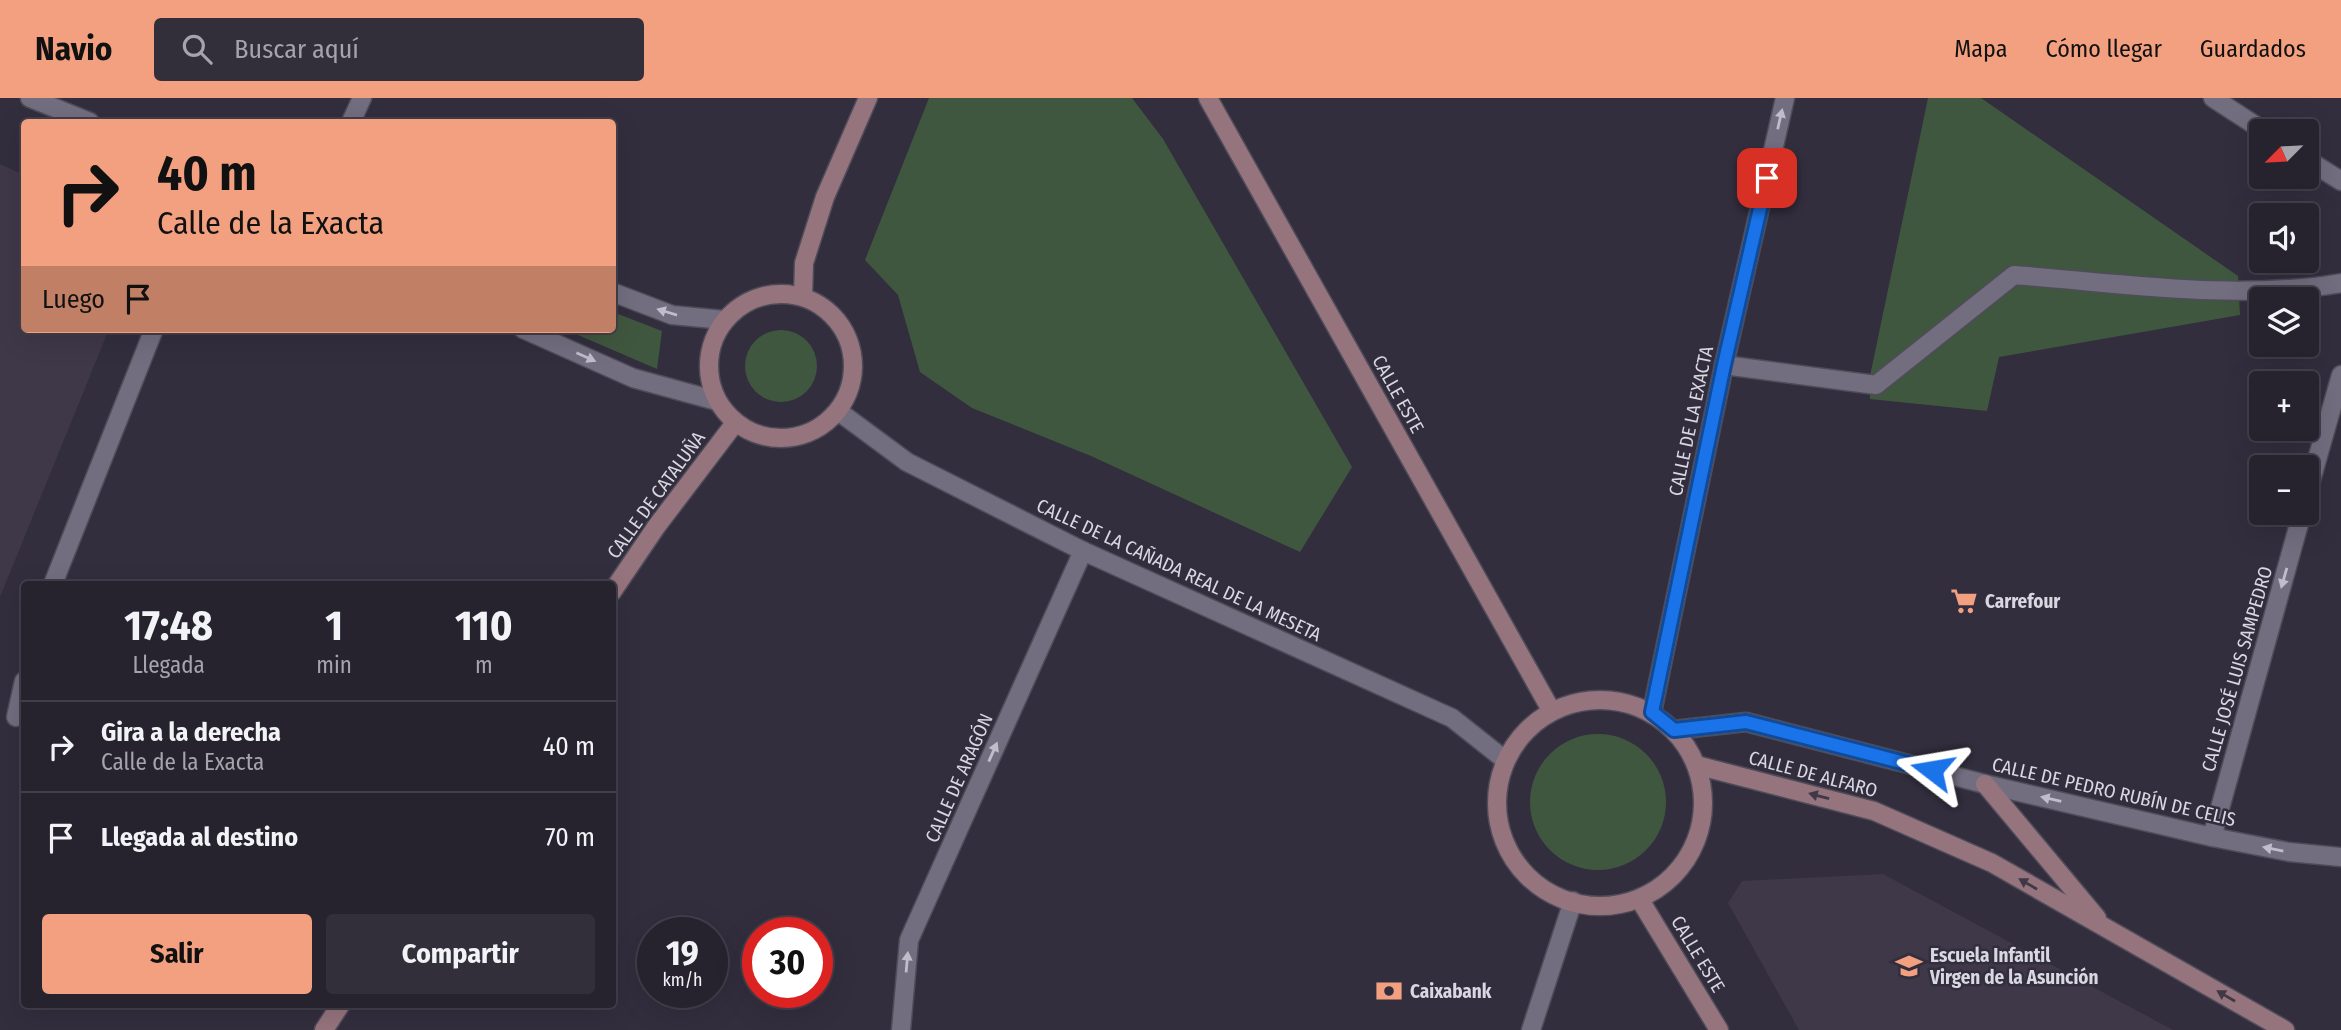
<!DOCTYPE html>
<html lang="es">
<head>
<meta charset="utf-8">
<style>
	:root { --surface:#26222e; --page:#322f3a; --text:#f1f3f6; --muted:#a4a4aa; --line:#423f4a; --accent:#f2a080 }
	body { margin:0; font-family:"Fira Sans Condensed",sans-serif; background:var(--page); color:var(--text); height:100vh; display:flex; flex-direction:column; font-size:26px; white-space:nowrap }
	* { box-sizing:border-box; margin:0 }
	p { font-size:23px; color:var(--muted) }
	.icon { flex:none; width:38px; height:38px; fill:none; stroke:currentColor; stroke-width:2; stroke-linecap:round; stroke-linejoin:round }
	.map { position:relative; flex:1; overflow:hidden }
	.drawer { position:absolute; left:21px; top:483px; width:595px; height:427px; display:flex; flex-direction:column; background:var(--surface); border-radius:7px; box-shadow:0 7px 28px #0002,0 0 0 2px var(--line) }
	.drawer>* { flex:none }
	.banner { position:absolute; left:21px; top:21px; width:595px; height:214px; border-radius:7px; box-shadow:0 7px 28px #0002,0 0 0 2px var(--line); background:#f2a080; color:#111; overflow:hidden }
	.needle { width:46px; rotate:246deg }
	.controls { position:absolute; left:2249px; top:21px; display:grid; gap:14px }
	.controls a { display:grid; place-items:center; width:70px; height:70px; border-radius:7px; background:var(--surface); box-shadow:0 7px 28px #0002,0 0 0 2px var(--line); font-size:35px }
	.speed { position:absolute; left:637px; top:819px; display:flex; gap:14px; font-size:35px; font-weight:700; text-align:center }
	.speed>* { display:grid; place-content:center; width:91px; height:91px; border-radius:50%; background:var(--surface); box-shadow:0 7px 28px #0002,0 0 0 2px var(--line); line-height:1 }
	.speed small { font-size:18px; font-weight:400 }
	.speed .limit { border:10px solid #d22; background:#fff; color:#111 }
	.pin { position:absolute; display:grid; place-items:center; width:60px; height:60px; color:#fff; margin:-30px; border-radius:14px; box-shadow:0 4px 10px #0006 }
	.me { position:absolute; width:77px; margin:-38px; rotate:284deg; stroke-linejoin:round; filter:drop-shadow(0 0 5px #0008) }
	.turn { display:flex; align-items:center; gap:24px; height:147px; padding:0 21px; font-size:32px }
	.turn .icon { width:91px; height:91px; stroke-width:2.5 }
	.turn b { display:block; font-size:49px; line-height:60px }
	.then { display:flex; align-items:center; height:66px; padding:0 21px; background:#0003; gap:14px; font-size:26px }
	.eta { display:flex; justify-content:space-evenly; align-items:center; height:119px; text-align:center }
	.eta b { font-size:42px; font-weight:700; line-height:49px }
	.button { display:flex; gap:14px; margin-top:auto; padding:14px 21px }
	.button a { flex:1; height:80px; border-radius:7px; background:var(--accent); color:#111; font-size:28px; font-weight:700; line-height:80px; text-align:center }
	.button a+a { background:var(--page); color:var(--text) }
	ul { padding:0; list-style:none }
	li { display:flex; align-items:center; gap:21px; height:91px; padding:0 21px; border-top:2px solid var(--line) }
	li div { flex:1 }
	li b { display:block; font-size:26px }
	li em { font-style:normal }
	header { display:flex; align-items:center; gap:42px; box-sizing:border-box; height:98px; padding:0 35px; background:var(--accent); color:#111 }
	header strong { font-size:33px }
	nav { display:flex; gap:38px; margin-inline-start:auto; font-size:24px }
	.search { width:490px; height:63px; background:var(--page); display:flex; align-items:center; gap:18px; box-sizing:border-box; padding:0 24px; border-radius:7px; color:var(--muted); font-size:26px }
	.map>svg:first-child { display:block }
</style>
</head>
<body>
<header>
<strong>Navio</strong>
<div class="search"><svg class="icon" aria-label="search" viewBox="0 0 24 24"><circle cx="10" cy="10" r="6"/><path d="M15 15l6 6"/></svg>Buscar aquí</div>
<nav><a>Mapa</a><a>Cómo llegar</a><a>Guardados</a></nav>
</header>
<div class="map">
<svg width="2341" height="932" viewBox="0 0 2341 932">
	<rect width="100%" height="100%" fill="#322e3e"/>
	<g fill="#3f3849">
		<polygon points="0,66 24,77 24,231 109,231 0,499"/>
		<polygon points="1883,776 2173,932 1799,932 1728,805 1742,783"/>
	</g>
	<g fill="#40573f">
		<polygon points="929,0 1132,0 1163,41 1352,369 1300,454 1091,358 972,310 920,274 898,197 865,162"/>
		<polygon points="1928,0 1981,0 2238,178 2240,217 1999,259 1987,313 1870,301 1870,278"/>
		<polygon points="613,214 662,233 657,271 564,231 612,231"/>
		<circle cx="781" cy="268" r="36"/>
		<circle cx="1598" cy="704" r="68"/>
	</g>
	<g fill="none" stroke-linecap="round" stroke-linejoin="round">
		<g stroke="#4f4c59" stroke-width="21">
			<g id="street">
				<polyline points="30,0 90,24"/>
				<polyline points="2213,0 2264,33"/>
				<polyline points="351,24 362,0"/>
				<polyline points="2306,61 2341,83"/>
				<polyline points="612,194 672,217 724,222"/>
				<polyline points="523,231 633,280 717,303"/>
				<path d="M1724 267 1876 287 2014 177C2121 185 2235 203 2341 185"/>
				<polyline points="838,313 907,364 1083,453 1452,620 1505,662"/>
				<polyline points="2306,400 2341,277"/>
				<polyline points="53,486 154,231"/>
				<polyline points="1652,614 1724,267 1785,0"/>
				<polyline points="16,619 24,583"/>
				<polyline points="1674,632 1746,624 1985,686 2212,739 2289,754 2341,759"/>
				<polyline points="2212,739 2302,415"/>
				<polyline points="901,932 909,842 1083,453"/>
				<polyline points="1531,932 1573,803"/>
			</g>
		</g>
		<g stroke="#4f4c59" stroke-width="21">
			<g id="secondary">
				<polyline points="1208,0 1551,612"/>
				<circle cx="781" cy="268" r="72"/>
				<polyline points="803,199 804,165 825,99 868,0"/>
				<polyline points="612,494 656,429 735,325"/>
				<circle cx="1600" cy="705" r="103"/>
				<polyline points="1696,667 1874,713 1992,765 2285,932"/>
				<polyline points="1985,686 2097,820"/>
				<polyline points="1640,802 1719,932"/>
				<polyline points="324,932 341,906"/>
			</g>
		</g>
		<use href="#street" stroke="#726e80" stroke-width="18"/>
		<use href="#secondary" stroke="#96747d" stroke-width="18"/>
	</g>
	<defs><path id="oneway-solid" d="M-6-.8H1V-3.2L6.5 0L1 3.2V.8H-6Z" transform="scale(1.75)"/></defs>
	<g fill="#bfbdc9">
		<use href="#oneway-solid" transform="translate(1780 21) rotate(-77)"/>
		<use href="#oneway-solid" transform="translate(667 214) rotate(-163)"/>
		<use href="#oneway-solid" transform="translate(586 259) rotate(24)"/>
		<use href="#oneway-solid" transform="translate(2284 480) rotate(106)"/>
		<use href="#oneway-solid" transform="translate(993 654) rotate(-66)"/>
		<use href="#oneway-solid" transform="translate(2051 701) rotate(-167)"/>
		<use href="#oneway-solid" transform="translate(2273 751) rotate(-169)"/>
		<use href="#oneway-solid" transform="translate(907 864) rotate(-85)"/>
	</g>
	<g fill="#413847">
		<use href="#oneway-solid" transform="translate(1819 698) rotate(-165)"/>
		<use href="#oneway-solid" transform="translate(2028 786) rotate(-150)"/>
		<use href="#oneway-solid" transform="translate(2226 898) rotate(-150)"/>
	</g>
	<g fill="none" stroke-linecap="round" stroke-linejoin="round">
		<g stroke="#114b97" stroke-width="18">
			<polyline id="route" points="1767,80 1724,267 1652,614 1674,632 1746,624 1932,672"/>
		</g>
		<use href="#route" stroke="#1a73e8" stroke-width="12"/>
	</g>
	<defs>
		<g id="supermarket-bare" transform="scale(2.1)"><path d="M-6-5.5h2.5l.6 2H6L4.5 2H-2.5L-4.4-4H-6ZM-1.5 3.2a1.3 1.3 0 1 0 .1 0ZM3 3.2a1.3 1.3 0 1 0 .1 0Z" fill="#f2a080" stroke="#322e3e" stroke-width="2.5" paint-order="stroke"/></g>
		<g id="school-bare" transform="scale(2.1)"><path d="M0-5L7-2L0 1L-7-2ZM-4 1L0 2.5L4 1V4Q0 6-4 4Z" fill="#f2a080" stroke="#322e3e" stroke-width="2.5" paint-order="stroke"/></g>
		<g id="bank-bare" transform="scale(2.1)"><path d="M-6-4H6V4H-6ZM0-2.3a2.3 2.3 0 1 0 0 4.6a2.3 2.3 0 1 0 0-4.6Z" fill="#f2a080" stroke="#322e3e" stroke-width="2.5" paint-order="stroke"/></g>
	</defs>
	<g fill-rule="evenodd">
		<use href="#supermarket-bare" x="1964" y="503"/>
		<use href="#school-bare" x="1909" y="868"/>
		<use href="#bank-bare" x="1389" y="893"/>
	</g>
	<g text-anchor="middle" dominant-baseline="central" stroke-width="5" stroke-linejoin="round" paint-order="stroke">
		<g font-size="19" fill="#d9d7e1" stroke="#322e3e">
			<text transform="translate(1398 296) rotate(61)">CALLE ESTE</text>
			<text transform="translate(1691 323) rotate(-78)">CALLE DE LA EXACTA</text>
			<text transform="translate(656 397) rotate(-54)">CALLE DE CATALUÑA</text>
			<text transform="translate(1179 472) rotate(25)">CALLE DE LA CAÑADA REAL DE LA MESETA</text>
			<text transform="translate(2237 571) rotate(-74)">CALLE JOSÉ LUIS SAMPEDRO</text>
			<text transform="translate(1813 676) rotate(15)">CALLE DE ALFARO</text>
			<text transform="translate(959 680) rotate(-66)">CALLE DE ARAGÓN</text>
			<text transform="translate(2114 694) rotate(13)">CALLE DE PEDRO RUBÍN DE CELIS</text>
			<text transform="translate(1698 856) rotate(59)">CALLE ESTE</text>
		</g>
		<g font-size="19" font-weight="bold" fill="#d9d7e1" stroke="#322e3e" text-anchor="start">
			<text x="1985" y="503">Carrefour</text>
			<text x="1930" y="857">Escuela Infantil<tspan x="1930" dy="22">Virgen de la Asunción</tspan></text>
			<text x="1410" y="893">Caixabank</text>
		</g>
	</g>
</svg>
<div class="controls">
<a><svg class="needle" viewBox="-14 -14 28 28"><path d="M0-13l5 13h-10z" fill="#e53935"/><path d="M0 13l5-13h-10z" fill="#a4a4aa"/></svg></a>
<a><svg class="icon" aria-label="sound" viewBox="0 0 24 24"><path d="M4 9h4l5-4v14l-5-4H4zM17 9q2 3 0 6"/></svg></a>
<a><svg class="icon" aria-label="layers" viewBox="0 0 24 24"><path d="M12 4l9 5-9 5-9-5zM3 14l9 5 9-5"/></svg></a>
<a>+</a>
<a>−</a>
</div>
<div class="speed"><div>19<small>km/h</small></div><div class="limit">30</div></div>
<div class="pin" style="left:1767px;top:80px;background:#d93025"><svg class="icon" aria-label="arrive" viewBox="0 0 24 24"><path d="M6 21V4h12l-3 4 3 4H6"/></svg></div>
<svg class="me" style="left:1932px;top:672px" viewBox="-20 -20 40 40"><path d="M0-17L14 15 0 8-14 15z" fill="#1a73e8" stroke="#fff" stroke-width="4"/></svg>
<div class="banner">
<div class="turn"><svg class="icon" aria-label="right" viewBox="0 0 24 24"><path d="M7 20v-9h11M14 6l5 5-5 5"/></svg><div><b>40 m</b>Calle de la Exacta</div></div>
<div class="then">Luego<svg class="icon" aria-label="arrive" viewBox="0 0 24 24"><path d="M6 21V4h12l-3 4 3 4H6"/></svg></div>
</div>
<section class="drawer">
<div class="eta">
<div><b>17:48</b><p>Llegada</p></div>
<div><b>1</b><p>min</p></div>
<div><b>110</b><p>m</p></div>
</div>
<ul>
<li><svg class="icon" aria-label="right" viewBox="0 0 24 24"><path d="M7 20v-9h11M14 6l5 5-5 5"/></svg><div><b>Gira a la derecha</b><p>Calle de la Exacta</p></div><em>40 m</em></li>
<li><svg class="icon" aria-label="arrive" viewBox="0 0 24 24"><path d="M6 21V4h12l-3 4 3 4H6"/></svg><div><b>Llegada al destino</b></div><em>70 m</em></li>
</ul>
<div class="button"><a>Salir</a><a>Compartir</a></div>
</section>
</div>
</body>
</html>
